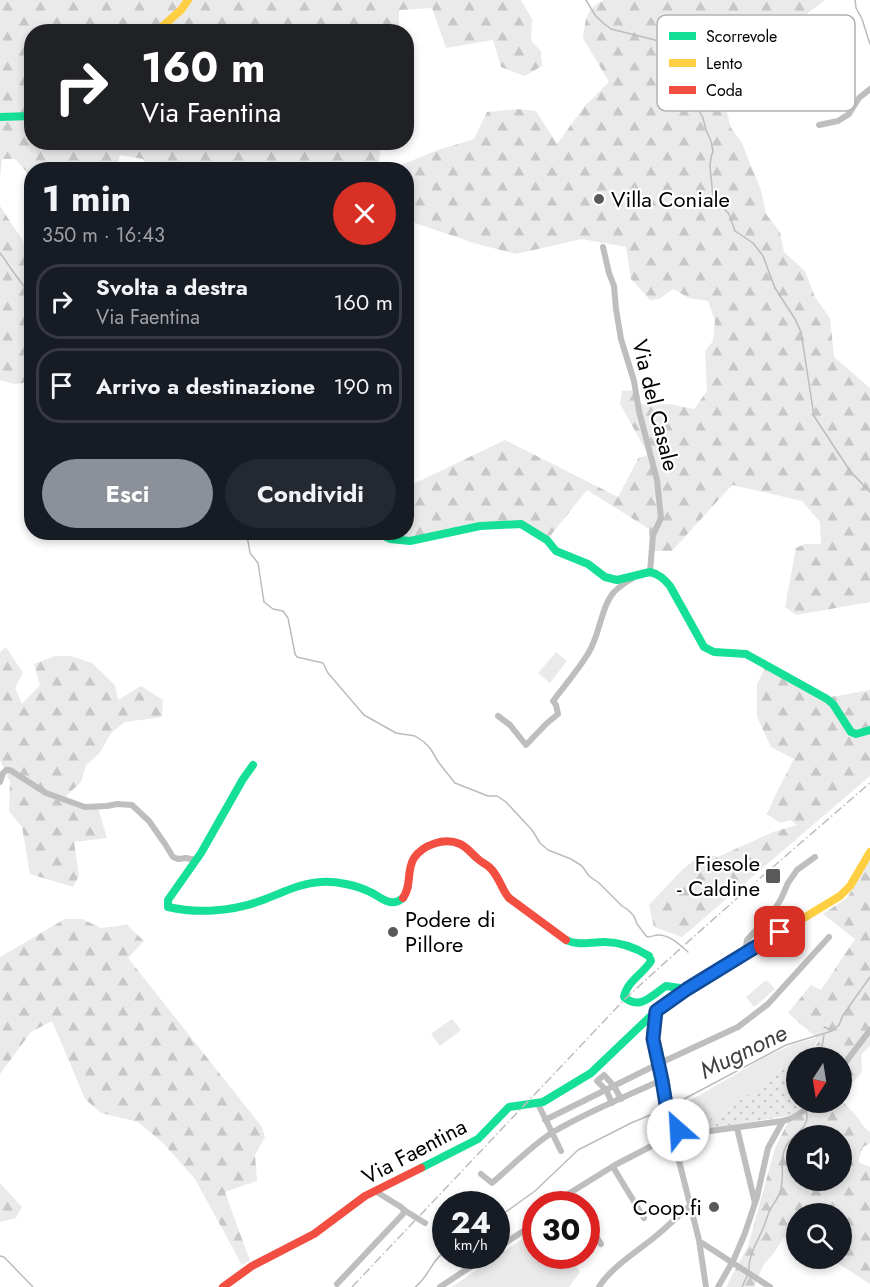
<!DOCTYPE html>
<html lang="it">
<head>
<meta charset="utf-8">
<style>
	:root { --surface:#171b24; --page:#242831; --text:#f1f3f6; --muted:#9ea1a6; --line:#363941; --accent:#8c9099 }
	body { margin:0; font-family:Jost,sans-serif; background:var(--page); color:var(--text); height:100vh; display:flex; flex-direction:column; font-size:22px; white-space:nowrap }
	* { box-sizing:border-box; margin:0 }
	p { font-size:20px; color:var(--muted) }
	.icon { flex:none; width:33px; height:33px; fill:none; stroke:currentColor; stroke-width:2; stroke-linecap:round; stroke-linejoin:round }
	.map { position:relative; flex:1; overflow:hidden }
	.details { position:absolute; left:24px; top:162px; width:390px; height:378px; display:flex; flex-direction:column; background:var(--surface); border-radius:24px; box-shadow:0 3px 9px #0003 }
	.details>* { flex:none }
	.hud { position:absolute; left:24px; top:24px; width:390px; height:126px; border-radius:24px; box-shadow:0 3px 9px #0003; background:#202124; color:#fff; overflow:hidden }
	.needle { width:39px; rotate:192deg }
	.controls { position:absolute; left:786px; top:1047px; display:grid; gap:12px }
	.controls a { display:grid; place-items:center; width:66px; height:66px; border-radius:50%; background:var(--surface); box-shadow:0 3px 9px #0003; font-size:30px }
	.speed { position:absolute; left:432px; top:1191px; display:flex; gap:12px; font-size:30px; font-weight:700; text-align:center }
	.speed>* { display:grid; place-content:center; width:78px; height:78px; border-radius:50%; background:var(--surface); box-shadow:0 3px 9px #0003; line-height:1 }
	.speed small { font-size:15px; font-weight:400 }
	.speed .limit { border:9px solid #d22; background:#fff; color:#111 }
	.pin { position:absolute; display:grid; place-items:center; width:51px; height:51px; color:#fff; margin:-26px; border-radius:12px; box-shadow:0 3px 9px #0006 }
	.me { position:absolute; width:66px; margin:-33px; rotate:334deg; stroke-linejoin:round; filter:drop-shadow(0 0 4px #0008) }
	.turn { display:flex; align-items:center; gap:21px; height:126px; padding:0 18px; font-size:27px }
	.turn .icon { width:78px; height:78px; stroke-width:2.5 }
	.turn b { display:block; font-size:42px; line-height:51px }
	.round { display:grid; place-items:center; flex:none; width:63px; height:63px; border-radius:32px; background:var(--page) }
	.headline { display:flex; align-items:center; justify-content:space-between; height:102px; padding:0 18px }
	h1 { font-size:36px; font-weight:700; line-height:45px }
	.action { display:flex; gap:12px; margin-top:auto; padding:12px 18px }
	.action a { flex:1; height:69px; border-radius:36px; background:var(--accent); color:#fff; font-size:24px; font-weight:700; line-height:69px; text-align:center }
	.action a+a { background:var(--page); color:var(--text) }
	ul { padding:0; list-style:none }
	li { display:flex; align-items:center; gap:18px; height:75px; margin:0 12px 9px; padding:0 6px; border:3px solid var(--line); border-radius:24px }
	li div { flex:1 }
	li b { display:block; font-size:22px }
	li em { font-style:normal }
	.map>svg:first-child { display:block }
</style>
</head>
<body>
<div class="map">
<svg width="870" height="1287" viewBox="0 0 870 1287">
	<defs>
		<pattern id="forest-firs" width="22" height="20" patternUnits="userSpaceOnUse" patternTransform="scale(1.5)"><rect width="22" height="20" fill="#eaeaea"/><path d="M5 1l3.5 6h-7zM16 11l3.5 6h-7z" fill="#c7c7c7"/></pattern>
		<pattern id="park-dots" width="8" height="8" patternUnits="userSpaceOnUse" patternTransform="scale(1.5)"><rect width="8" height="8" fill="#eaeaea"/><path d="M2 2h.1M6 6h.1" fill="none" stroke="#c7c7c7" stroke-width="1.8" stroke-linecap="round"/></pattern>
	</defs>
	<rect width="100%" height="100%" fill="#fff"/>
	<g fill="#eaeaea">
		<polygon points="556,652 567,661 550,683 538,673"/>
		<polygon points="766,980 775,989 754,1007 746,997"/>
		<polygon points="452,1019 461,1030 440,1046 431,1034"/>
		<path d="M819 1037 809 1057 796 1058V1062L783 1068 720 1116C707 1121 696 1122 684 1129L676 1124 673 1115 677 1108 767 1056 794 1044Z"/>
		<polygon points="535,1230 536,1256 568,1256 580,1272 569,1287 452,1287"/>
	</g>
	<g fill="url(#forest-firs)" fill-rule="evenodd">
		<polygon points="0,0 521,0 532,19 531,41 541,51 542,66 525,76 501,67 493,40 446,48 432,8 399,10 399,31 32,32 32,142 381,143 379,161 387,169 150,169 143,159 120,155 116,169 32,170 31,177 15,159 2,159 0,179"/>
		<path d="M604 0H825L809 12 783 46 770 68 725 105 731 128 741 141 761 190 766 214 780 232 784 252 805 271 815 297 830 318 834 357 870 388V602L796 615 785 607 796 548 805 544H821L820 522 802 501 732 485 672 551H650L649 529 587 490 547 540 521 524 480 526 410 541 375 533 406 532 407 487 505 440 618 497 639 457H644L648 454 620 404 622 391 634 390 640 403 646 405 670 404 694 409 707 391 705 351 713 341 715 321 708 301 689 298 673 289 659 299 650 300 631 279 626 247 582 239 516 254 474 243 409 221 406 219V170L392 169 435 151 474 139 487 112 517 109 536 111 557 144 584 107 609 82 583 38C586 19 585 9 604 0Z"/>
		<polygon points="0,206 23,241 31,266 31,382 14,384 0,380"/>
		<polygon points="6,647 23,673 15,688 22,704 40,685 34,664 55,656 70,656 92,663 115,685 118,700 141,686 163,700 162,717 125,722 111,733 99,754 86,765 81,782 65,797 63,801 98,808 107,838 74,842 79,876 73,887 30,874 22,827 9,811 10,782 0,760 0,652"/>
		<polygon points="766,666 825,698 870,690 870,776 682,937 654,927 649,905 682,870 703,853 718,857 773,832 797,825 790,820 780,823 767,814 776,794 794,759 771,747 757,717 757,684"/>
		<polygon points="870,860 870,1046 861,1055 862,1072 842,1095 842,1058 809,1057 819,1040 788,1013 811,985 821,990 855,939 823,914 847,898"/>
		<polygon points="65,919 82,919 101,928 127,925 144,941 128,958 262,1127 265,1137 255,1155 257,1181 225,1192 250,1261 242,1265 195,1179 163,1143 138,1122 101,1113 85,1099 52,1021 31,1032 0,1074 0,957"/>
		<path d="M796 1086V1102H842V1101L854 1113 865 1128 870 1132V1143L863 1147 858 1162 870 1167V1284L831 1259 842 1258V1214H796V1242L783 1238 774 1253 764 1264 754 1287H726L748 1246 775 1148 792 1114V1093ZM796 1136H842V1180H796Z"/>
		<polygon points="0,1183 22,1207 16,1218 0,1222"/>
	</g>
	<path fill="url(#park-dots)" d="M796 1062V1079L792 1086 791 1100 799 1110 788 1116 775 1118 692 1131 684 1129C696 1122 707 1121 720 1116L783 1068Z"/>
	<g fill="none" stroke-linecap="round" stroke-linejoin="round">
		<g stroke="#bcbcbc" stroke-width="1.5">
			<polyline points="586,0 595,15 603,23 611,29 655,40 678,56 690,67 695,78 695,103 703,118 706,130 711,141 713,151 711,157 710,166 713,197 729,214 735,231 753,243 763,256 775,288 795,319 801,332 814,416 850,471 870,492"/>
			<polyline points="855,0 856,8 862,19 870,44"/>
			<path d="M0 253C11 267 18 282 32 294"/>
			<path d="M243 532 248 541 250 553 258 563 264 602 273 609 283 611 288 618 295 654 297 657 323 663 328 673 364 715 396 733 415 736 424 742 430 748 439 763 455 783 488 796H497L506 802 532 830 540 843 548 850 571 859 582 866 589 876 599 883 622 906 628 910 634 916 637 924 647 937C650 937 653 936 657 935 669 934 679 944 688 952"/>
			<polyline points="824,1027 831,1030"/>
			<polyline points="820,1058 824,1035"/>
			<polyline points="669,1107 786,1045 832,1031 839,1025 843,1015 870,977"/>
			<polyline points="496,1219 535,1191 578,1150 631,1123 665,1109"/>
			<polyline points="0,1256 4,1257 33,1287"/>
			<path d="M749 1270C748 1254 759 1240 764 1226 766 1221 767 1217 769 1212 772 1205 778 1199 780 1192 786 1175 778 1162 786 1146 793 1134 812 1127 806 1111"/>
			<path d="M415 1287C429 1277 431 1260 446 1251"/>
			<polyline points="742,1287 748,1274"/>
		</g>
		<g stroke="#bebebe" stroke-width="6">
			<polyline points="819,125 838,121 849,114 859,98 870,89"/>
			<polyline points="603,247 609,273 614,286 616,309 621,339 634,381 639,411 657,480 661,518 653,535 650,572"/>
			<polyline points="406,445 408,450 406,452"/>
			<path d="M498 716 510 725 526 745 546 724 558 714 556 705 553 701C565 685 579 669 589 652 600 634 601 607 614 592 620 586 626 582 633 578"/>
			<polyline points="0,782 3,773 6,770 10,770 46,793 85,807 107,806 117,804 132,805 149,821 165,844 173,857 178,859 186,858 196,860"/>
			<polyline points="745,953 747,940 774,910 781,899 788,883 797,870 815,857"/>
			<polyline points="656,1012 653,1039 662,1080 671,1129"/>
			<polyline points="842,1067 870,1030"/>
			<polyline points="612,1103 606,1090 597,1081 604,1075 614,1086 621,1099"/>
			<polyline points="538,1104 561,1151"/>
			<polyline points="545,1120 658,1064 738,1027 768,1004 829,937"/>
			<polyline points="737,1128 755,1203"/>
			<path d="M681 1135 783 1121C795 1118 805 1111 814 1102"/>
			<polyline points="675,1145 699,1240 706,1287"/>
			<polyline points="613,1167 644,1218"/>
			<path d="M481 1174 492 1183C512 1166 531 1146 553 1132 587 1112 626 1096 662 1080"/>
			<polyline points="569,1194 576,1204"/>
			<polyline points="552,1204 615,1165 665,1139"/>
			<polyline points="404,1210 425,1223"/>
			<polyline points="586,1221 601,1244"/>
			<polyline points="700,1243 702,1243 770,1287"/>
			<polyline points="496,1249 525,1230 536,1220"/>
			<polyline points="337,1284 403,1214 404,1210 401,1207 375,1191"/>
			<polyline points="440,1287 487,1256"/>
			<path d="M599 1287C611 1267 638 1251 656 1236 668 1226 679 1215 691 1205"/>
			<polyline points="718,1287 734,1259 745,1233 757,1197 768,1148 783,1121"/>
		</g>
		<g stroke="#16e098" stroke-width="8">
			<polyline points="0,117 32,116"/>
			<path d="M375 532 390 539 410 541 480 526 521 524 547 540 556 551 588 564 605 577 617 580 650 572C659 574 664 579 670 586L704 647 714 652 746 654 827 699 833 704 851 732 856 734 870 730"/>
			<path d="M253 765 243 779 201 853 168 900V907C199 914 234 911 263 900 282 893 300 883 321 882 336 881 356 885 370 892 377 895 383 901 390 902 396 903 399 901 403 898"/>
			<path d="M566 940C578 946 590 942 604 942 619 942 636 948 649 956L651 961C643 974 627 981 624 997 640 1011 652 995 666 986L687 989"/>
			<polyline points="421,1168 478,1139 509,1107 543,1102 591,1073 656,1011 687,989 736,959"/>
		</g>
		<g stroke="#ffcf43" stroke-width="8">
			<polyline points="156,32 181,10 188,0"/>
			<polyline points="736,959 840,896 850,886 870,852"/>
		</g>
		<g stroke="#f24e42" stroke-width="8">
			<path d="M403 898C412 886 406 871 414 858 423 845 444 837 460 844 467 847 472 854 478 859 482 863 488 865 492 870 500 879 502 890 509 898L566 940"/>
			<polyline points="223,1287 252,1266 314,1234 365,1196 421,1168"/>
		</g>
		<path stroke="#bdbdbd" stroke-width="1.5" stroke-dasharray="9 3 1.5 3" stroke-linecap="butt" d="M352 1287 625 999C705 925 788 854 870 783"/>
	</g>
	<g fill="none" stroke-linecap="round" stroke-linejoin="round">
		<g stroke="#114b97" stroke-width="15">
			<polyline id="route" points="678,1130 670,1129 662,1080 653,1039 656,1011 687,989 780,932"/>
		</g>
		<use href="#route" stroke="#1a73e8" stroke-width="10"/>
	</g>
	<g fill="#595959" stroke="#fff" stroke-width="2">
		<circle cx="599" cy="199" r="6"/>
		<rect x="765" y="868" width="16" height="16" rx="3"/>
		<circle cx="393" cy="932" r="6"/>
		<circle cx="714" cy="1207" r="6"/>
	</g>
	<g text-anchor="middle" dominant-baseline="central" stroke-width="4.5" stroke-linejoin="round" paint-order="stroke">
		<g font-size="22" fill="#000" stroke="#fff" text-anchor="start">
			<text x="611" y="199">Villa Coniale</text>
			<text x="760" y="863" text-anchor="end">Fiesole<tspan x="760" dy="25">- Caldine</tspan></text>
			<text x="405" y="919">Podere di<tspan x="405" dy="25">Pillore</tspan></text>
			<text x="702" y="1207" text-anchor="end">Coop.fi</text>
		</g>
		<g font-size="22" fill="#000" stroke="#fff">
			<text transform="translate(656 405) rotate(76)">Via del Casale</text>
			<text transform="translate(414 1151) rotate(-28)">Via Faentina</text>
		</g>
		<g font-size="24" font-style="italic" fill="#404040" stroke="#fff">
			<text transform="translate(743 1051) rotate(-26)">Mugnone</text>
		</g>
	</g>
	<rect x="657" y="15" width="198" height="96" rx="9" fill="#fff" stroke="#b2b2b2" stroke-width="1.5"/>
	<rect x="669" y="32" width="27" height="8" fill="#16e098"/>
	<rect x="669" y="59" width="27" height="8" fill="#ffcf43"/>
	<rect x="669" y="86" width="27" height="8" fill="#f24e42"/>
	<g font-size="16" fill="#000">
		<text x="706" y="42">Scorrevole</text>
		<text x="706" y="69">Lento</text>
		<text x="706" y="96">Coda</text>
	</g>
</svg>
<div class="controls">
<a><svg class="needle" viewBox="-14 -14 28 28"><path d="M0-13l5 13h-10z" fill="#e53935"/><path d="M0 13l5-13h-10z" fill="#9ea1a6"/></svg></a>
<a><svg class="icon" aria-label="sound" viewBox="0 0 24 24"><path d="M4 9h4l5-4v14l-5-4H4zM17 9q2 3 0 6"/></svg></a>
<a><svg class="icon" aria-label="search" viewBox="0 0 24 24"><circle cx="10" cy="10" r="6"/><path d="M15 15l6 6"/></svg></a>
</div>
<div class="speed"><div>24<small>km/h</small></div><div class="limit">30</div></div>
<div class="pin" style="left:780px;top:932px;background:#d93025"><svg class="icon" aria-label="arrive" viewBox="0 0 24 24"><path d="M6 21V4h12l-3 4 3 4H6"/></svg></div>
<svg class="me" style="left:678px;top:1130px" viewBox="-20 -20 40 40"><circle r="19" fill="#fff"/><path d="M0-13L10 11 0 6-10 11z" fill="#1a73e8"/></svg>
<div class="hud">
<div class="turn"><svg class="icon" aria-label="right" viewBox="0 0 24 24"><path d="M7 20v-9h11M14 6l5 5-5 5"/></svg><div><b>160 m</b>Via Faentina</div></div>
</div>
<section class="details">
<div class="headline"><div><h1>1 min</h1><p>350 m · 16:43</p></div><a class="round" style="background:#d93025;color:#fff"><svg class="icon" aria-label="close" viewBox="0 0 24 24"><path d="M6 6l12 12M18 6L6 18"/></svg></a></div>
<ul>
<li><svg class="icon" aria-label="right" viewBox="0 0 24 24"><path d="M7 20v-9h11M14 6l5 5-5 5"/></svg><div><b>Svolta a destra</b><p>Via Faentina</p></div><em>160 m</em></li>
<li><svg class="icon" aria-label="arrive" viewBox="0 0 24 24"><path d="M6 21V4h12l-3 4 3 4H6"/></svg><div><b>Arrivo a destinazione</b></div><em>190 m</em></li>
</ul>
<div class="action"><a>Esci</a><a>Condividi</a></div>
</section>
</div>
</body>
</html>
